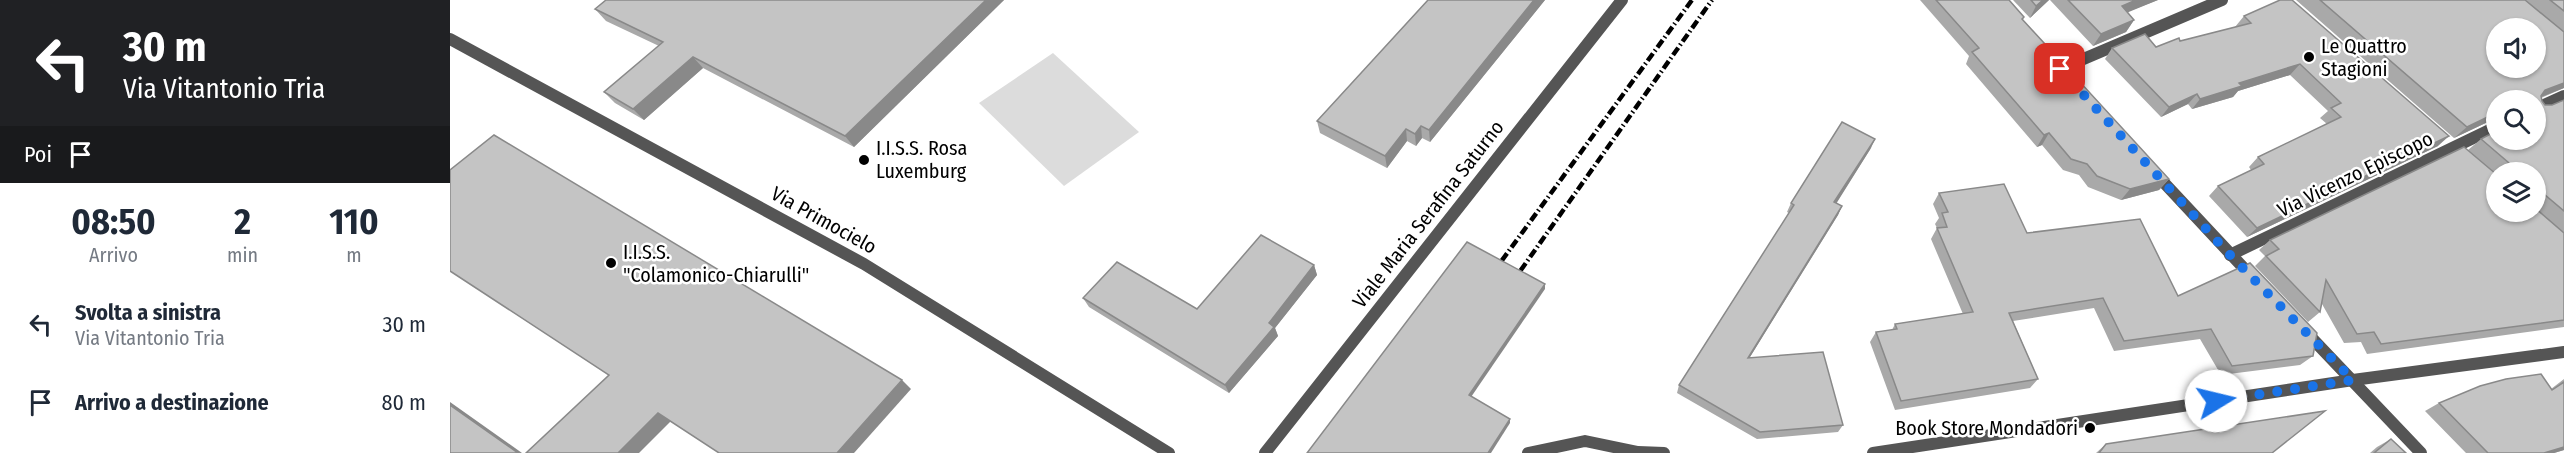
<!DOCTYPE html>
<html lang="it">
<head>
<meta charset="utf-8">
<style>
	:root { --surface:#fff; --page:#f6f6f7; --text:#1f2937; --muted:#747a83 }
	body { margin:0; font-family:"Fira Sans Condensed",sans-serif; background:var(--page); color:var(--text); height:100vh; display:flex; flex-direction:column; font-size:22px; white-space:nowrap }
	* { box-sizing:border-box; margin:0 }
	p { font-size:20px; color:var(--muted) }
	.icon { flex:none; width:33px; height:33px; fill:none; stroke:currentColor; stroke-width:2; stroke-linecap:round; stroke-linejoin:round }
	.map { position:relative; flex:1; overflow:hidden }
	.details { display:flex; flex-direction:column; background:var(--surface); width:450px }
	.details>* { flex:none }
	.top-card { background:#202124; color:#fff; overflow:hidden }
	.controls { position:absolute; left:2036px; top:18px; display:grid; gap:12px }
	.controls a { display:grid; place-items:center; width:60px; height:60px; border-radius:50%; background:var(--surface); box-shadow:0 2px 4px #0004; font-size:30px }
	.pin { position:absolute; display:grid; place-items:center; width:51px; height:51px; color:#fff; margin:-26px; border-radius:12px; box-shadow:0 3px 9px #0006 }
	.me { position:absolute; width:66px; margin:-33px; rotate:81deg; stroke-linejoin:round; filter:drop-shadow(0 0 4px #0008) }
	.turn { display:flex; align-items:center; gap:21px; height:126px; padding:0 24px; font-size:27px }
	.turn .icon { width:78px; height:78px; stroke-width:2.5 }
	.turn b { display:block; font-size:42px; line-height:51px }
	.then { display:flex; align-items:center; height:57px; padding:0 24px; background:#0003; gap:12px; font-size:22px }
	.eta { display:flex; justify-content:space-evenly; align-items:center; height:102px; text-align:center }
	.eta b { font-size:36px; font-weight:700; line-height:42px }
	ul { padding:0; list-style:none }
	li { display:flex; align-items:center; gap:18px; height:78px; padding:0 24px }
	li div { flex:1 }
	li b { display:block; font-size:22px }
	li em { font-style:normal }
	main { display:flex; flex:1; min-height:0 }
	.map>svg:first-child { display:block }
</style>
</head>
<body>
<main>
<section class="details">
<div class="top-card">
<div class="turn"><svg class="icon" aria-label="left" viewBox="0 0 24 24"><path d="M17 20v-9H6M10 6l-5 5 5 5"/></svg><div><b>30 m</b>Via Vitantonio Tria</div></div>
<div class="then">Poi<svg class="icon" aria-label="arrive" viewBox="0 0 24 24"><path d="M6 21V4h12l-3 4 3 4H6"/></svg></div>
</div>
<div class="eta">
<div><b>08:50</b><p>Arrivo</p></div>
<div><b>2</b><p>min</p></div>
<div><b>110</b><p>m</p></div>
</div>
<ul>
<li><svg class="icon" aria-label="left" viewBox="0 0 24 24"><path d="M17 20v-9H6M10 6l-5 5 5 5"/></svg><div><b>Svolta a sinistra</b><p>Via Vitantonio Tria</p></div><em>30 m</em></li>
<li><svg class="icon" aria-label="arrive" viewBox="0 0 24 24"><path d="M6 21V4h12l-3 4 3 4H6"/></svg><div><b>Arrivo a destinazione</b></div><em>80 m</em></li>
</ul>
</section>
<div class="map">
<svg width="2114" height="453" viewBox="0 0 2114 453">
	<rect width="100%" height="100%" fill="#fff"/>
	<polygon fill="#dcdcdc" points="603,53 689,132 614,186 529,103"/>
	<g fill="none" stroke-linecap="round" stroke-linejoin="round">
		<g stroke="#555" stroke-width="12">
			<polyline points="0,39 414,264 719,453"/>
			<polyline points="1610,69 1772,0"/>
			<polyline points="2085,109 2114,96"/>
			<polyline points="1704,172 1803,278"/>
			<polyline points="1780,255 2046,127"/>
			<polyline points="1855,331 1971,453"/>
			<polyline points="815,453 1172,0"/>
			<polyline points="1078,453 1135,441 1188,452 1214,453"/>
			<polyline points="1423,453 1903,380 2114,352"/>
		</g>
		<g stroke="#000" stroke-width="4.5" stroke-dasharray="9 3 1.5 3" stroke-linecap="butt">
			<polyline points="1042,274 1242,0"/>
			<polyline points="1061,284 1262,0"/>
		</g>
	</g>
	<g fill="#a9a9a9" fill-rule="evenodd">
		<polygon points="156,0 554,0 404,147 253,68 194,120 165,103 154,92 209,46 156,21 145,9"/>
		<polygon points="978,0 1095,0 980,142 972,138 966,146 957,141 937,168 870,133 867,121"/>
		<polygon points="1470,0 1559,0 1574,17 1573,20 1719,179 1709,190 1671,200 1638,187 1629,175 1613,170 1592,145 1587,147 1516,64 1519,56"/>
		<polygon points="1563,0 1599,0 1580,18"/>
		<polygon points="1600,0 1708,0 1677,12 1684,20 1676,32 1643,46"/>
		<path d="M1846 0H2114V88L2091 98 2092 101 2095 105H2102L2114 100V327L1917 354 1911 342 1894 343 1872 304 1870 312 1858 322 1805 266 1815 256 1809 250 1820 240 2018 150 2031 139 2085 140V100H2046V120H2042L2004 138ZM2046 172H2085V212H2046Z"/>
		<polygon points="1794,16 1988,146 1797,237 1759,196 1768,186 1801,170 1799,167 1808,157 1877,124 1870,118 1878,111 1840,75 1788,91 1783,97 1742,109 1738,104 1711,117 1655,59 1662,48 1706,47 1785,27"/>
		<polygon points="1421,148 1386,203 1392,206 1388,215 1300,357 1393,425 1388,432 1307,439 1227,393 1229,385 1339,213 1337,212 1341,203"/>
		<polygon points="1489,193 1577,233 1728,296 1863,356 1850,365 1771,375 1750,339 1664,351 1644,308 1563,321 1588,379 1580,388 1445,410 1420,342 1426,332 1442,330 1445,324 1513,314 1481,239 1487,228 1485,224 1489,218 1483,204"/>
		<polygon points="864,265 867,275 825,328 828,336 779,393 639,307 633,298 747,309"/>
		<polygon points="2114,379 2114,450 2104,453 2016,453 1975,411 1989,403 2101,389"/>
		<polygon points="1941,439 1956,453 1920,453 1927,447"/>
		<polygon points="1656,444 1822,453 1646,453"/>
	</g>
	<g fill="#898989">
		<polygon points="536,0 554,0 404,147 395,136"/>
		<polygon points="1084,0 1095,0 980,142 979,130"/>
		<polygon points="1593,0 1599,0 1580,18 1586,6"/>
		<polygon points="1686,0 1708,0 1664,18 1672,6"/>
		<polygon points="1684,20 1676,32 1643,46 1651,34"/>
		<polygon points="243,57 253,68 194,120 183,109"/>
		<polygon points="1850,64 1840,75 1788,91 1783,97 1742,109 1750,99 1789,83"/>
		<polygon points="2114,83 2114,88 2084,100 2095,90"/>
		<polygon points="1747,94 1738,104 1711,117 1719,107"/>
		<polygon points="2046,113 2046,117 2042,120 2004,138 2017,127"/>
		<polygon points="971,126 972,138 966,146 965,134"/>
		<polygon points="956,129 957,141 937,168 935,156"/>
		<polygon points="1599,133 1592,145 1587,147 1594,135"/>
		<polygon points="1999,136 1988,146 1797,237 1807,228"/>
		<polygon points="1425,139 1421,148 1381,212 1384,202"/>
		<polygon points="1719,179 1709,190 1671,200 1680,189"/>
		<polygon points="1392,206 1388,215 1295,365 1298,358"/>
		<polygon points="864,265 867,275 825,328 828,336 779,393 775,385 819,323"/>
		<polygon points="1095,284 1095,289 1019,400 1019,395"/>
		<polygon points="452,380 461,389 404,453 387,453"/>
		<polygon points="0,402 72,453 68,453 0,405"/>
		<polygon points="208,413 221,421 189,453 168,453"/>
		<polygon points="1060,419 1060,423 1041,453 1038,453"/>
		<polygon points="2114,447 2114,450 2104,453 2094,453"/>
	</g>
	<g fill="#c4c4c4" stroke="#898989" stroke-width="1.5" fill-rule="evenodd">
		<polygon points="156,0 536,0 395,136 243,57 183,109 154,92 213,42 145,9"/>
		<polygon points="978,0 1084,0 979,130 971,126 965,134 956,129 935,156 867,121"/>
		<polygon points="1486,0 1559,0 1574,17 1572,19 1719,179 1680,189 1647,176 1637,164 1621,159 1599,133 1594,135 1522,52 1529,48"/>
		<polygon points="1581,0 1593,0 1586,6"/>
		<polygon points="1618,0 1686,0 1672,6 1684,20 1651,34"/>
		<polygon points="1830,0 1842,0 1999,136 1807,228 1768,186 1814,164 1808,157 1891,117 1881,108 1891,103 1850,64 1789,83 1792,86 1750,99 1747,94 1719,107 1662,48 1695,34 1706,47 1729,38 1730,41 1801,23 1794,16"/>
		<path d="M1870 0H2075L2114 32V83L2095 90 2091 96 2092 101 2095 105H2102L2114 100V211L2095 195 2087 193 2085 195V172H2067L2066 169 2031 139 2046 131V140H2085V100H2046V113L2017 127ZM2046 28H2085V68H2046Z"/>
		<polygon points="2100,0 2114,0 2114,11"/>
		<polygon points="1392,122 1425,139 1384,202 1392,206 1298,358 1373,352 1393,425 1310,432 1229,385 1344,205 1341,203"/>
		<polygon points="44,135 452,380 387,453 269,453 208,413 168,453 76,453 159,375 0,271 0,170"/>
		<polygon points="2014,147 2046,174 2046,212 2085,212 2085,208 2114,233 2114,320 1931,344 1924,332 1907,334 1876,280 1870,312 1816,256 1829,249 1820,240"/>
		<polygon points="1554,184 1577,233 1690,219 1728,296 1800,263 1867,333 1863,356 1782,366 1761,329 1674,341 1653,298 1559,313 1588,379 1451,401 1426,332 1447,329 1445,324 1523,312 1487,228 1497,227 1492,213 1498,212 1489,193"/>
		<polygon points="811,235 864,265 819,323 824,327 775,385 633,298 667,262 747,309"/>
		<polygon points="1017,242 1095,284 1019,395 1060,419 1038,453 857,453"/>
		<polygon points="2091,374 2102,390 2114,382 2114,447 2094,453 2038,453 1989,403 2030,386 2056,379"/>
		<polygon points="0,405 68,453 0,453"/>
		<polygon points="1875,411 1822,453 1649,453 1656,444"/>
		<polygon points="1941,439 1956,453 1924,453"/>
	</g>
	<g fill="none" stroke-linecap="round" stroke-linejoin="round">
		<polyline stroke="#1a73e8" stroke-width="10" stroke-dasharray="0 18" points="1610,69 1780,255 1903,380 1766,401"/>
	</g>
	<g fill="#000" stroke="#fff" stroke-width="2">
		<circle cx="1859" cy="57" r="6"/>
		<circle cx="414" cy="160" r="6"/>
		<circle cx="161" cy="263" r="6"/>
		<circle cx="1640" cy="428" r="6"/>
	</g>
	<g text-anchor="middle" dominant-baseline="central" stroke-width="5" stroke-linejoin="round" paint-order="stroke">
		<g font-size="20" fill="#000" stroke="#fff" text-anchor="start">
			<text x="1871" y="46">Le Quattro<tspan x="1871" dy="23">Stagioni</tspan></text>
			<text x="426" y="148">I.I.S.S. Rosa<tspan x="426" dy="23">Luxemburg</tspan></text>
			<text x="173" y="252">I.I.S.S.<tspan x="173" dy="23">"Colamonico-Chiarulli"</tspan></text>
			<text x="1628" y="428" text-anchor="end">Book Store Mondadori</text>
		</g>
		<g font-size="20" fill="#000" stroke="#fff">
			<text transform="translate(1905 174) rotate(-26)">Via Vicenzo Episcopo</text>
			<text transform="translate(978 214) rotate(-52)">Viale Maria Serafina Saturno</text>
			<text transform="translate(374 220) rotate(29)">Via Primocielo</text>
		</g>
	</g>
</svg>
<div class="controls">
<a><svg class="icon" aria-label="sound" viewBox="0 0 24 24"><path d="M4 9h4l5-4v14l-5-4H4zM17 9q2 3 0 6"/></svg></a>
<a><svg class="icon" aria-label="search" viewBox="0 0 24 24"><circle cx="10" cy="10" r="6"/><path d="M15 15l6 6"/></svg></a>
<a><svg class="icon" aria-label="layers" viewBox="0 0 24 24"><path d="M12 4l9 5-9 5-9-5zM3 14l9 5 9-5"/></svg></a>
</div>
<div class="pin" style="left:1610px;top:69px;background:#d93025"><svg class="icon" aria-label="arrive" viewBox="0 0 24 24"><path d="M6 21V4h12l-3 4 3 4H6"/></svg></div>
<svg class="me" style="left:1766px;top:401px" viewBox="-20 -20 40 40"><circle r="19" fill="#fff"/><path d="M0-13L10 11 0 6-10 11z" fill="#1a73e8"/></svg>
</div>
</main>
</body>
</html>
